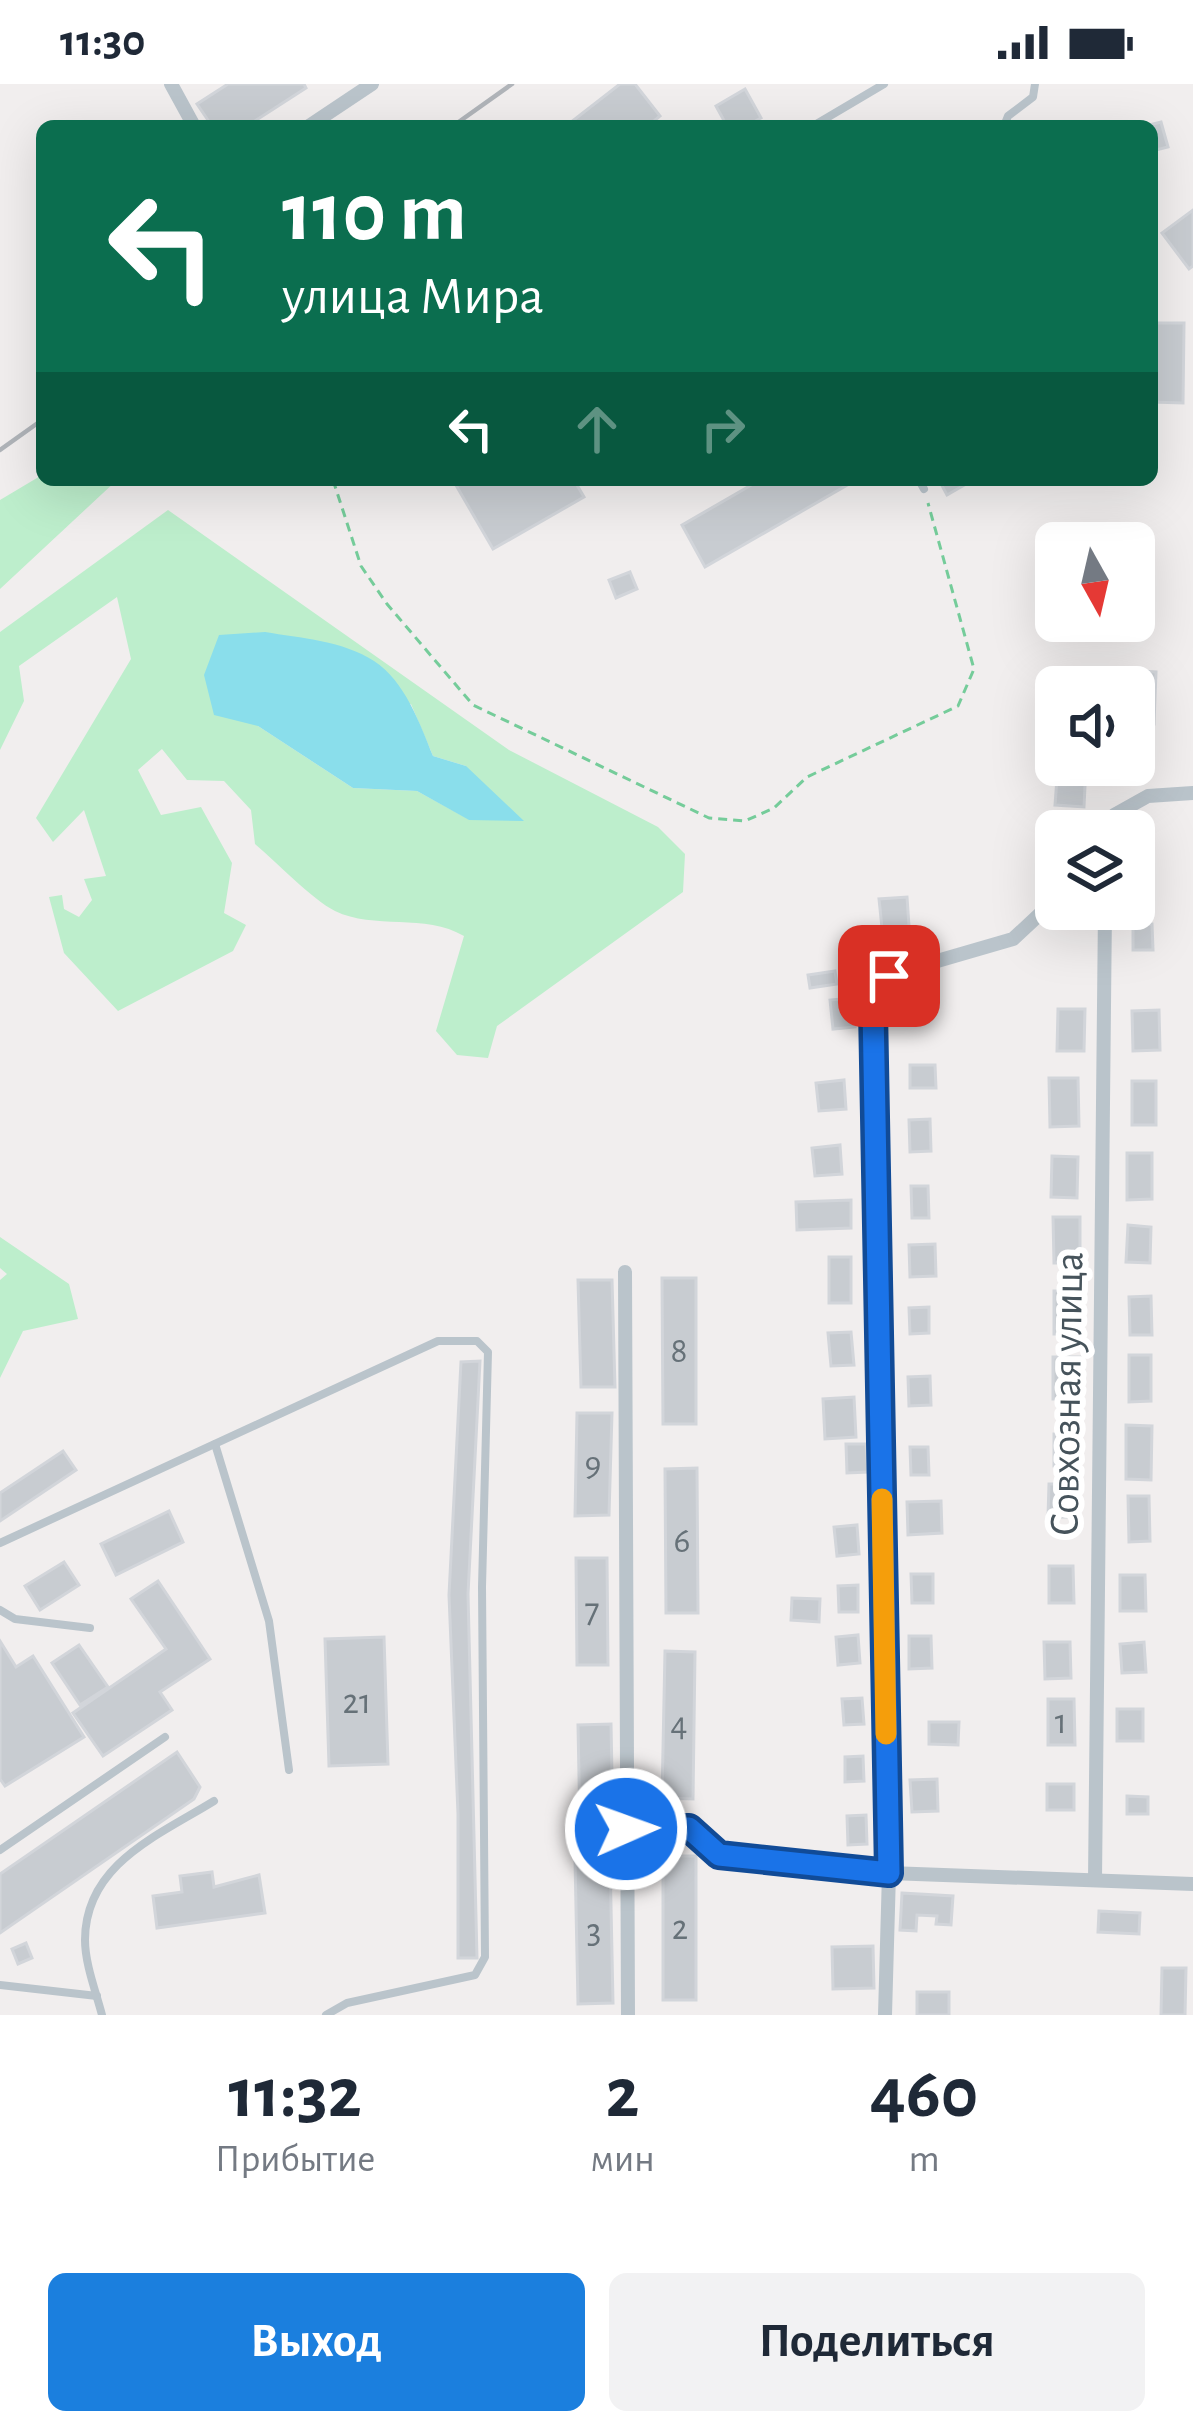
<!DOCTYPE html>
<html lang="ru">
<head>
<meta charset="utf-8">
<style>
	:root { --surface:#fff; --page:#f2f2f3; --text:#1f2937; --muted:#747a83; --accent:#1b7fde }
	body { margin:0; font-family:"Alegreya Sans",sans-serif; background:var(--page); color:var(--text); height:100vh; display:flex; flex-direction:column; font-size:45px; white-space:nowrap }
	* { box-sizing:border-box; margin:0 }
	p { font-size:39px; color:var(--muted) }
	.icon { flex:none; width:66px; height:66px; fill:none; stroke:currentColor; stroke-width:2; stroke-linecap:round; stroke-linejoin:round }
	.map { position:relative; height:1931px; overflow:hidden }
	.drawer { display:flex; flex-direction:column; background:var(--surface); flex:1 }
	.drawer>* { flex:none }
	.guide { position:absolute; left:36px; top:36px; width:1122px; height:366px; border-radius:18px; box-shadow:0 12px 48px #0002; background:#0b6e4f; color:#fff; overflow:hidden }
	.needle { width:78px; rotate:172deg }
	.tools { position:absolute; left:1035px; top:438px; display:grid; gap:24px }
	.tools a { display:grid; place-items:center; width:120px; height:120px; border-radius:18px; background:var(--surface); box-shadow:0 12px 48px #0002; font-size:60px }
	.pin { position:absolute; display:grid; place-items:center; width:102px; height:102px; color:#fff; margin:-51px; border-radius:24px; box-shadow:0 6px 18px #0006 }
	.me { position:absolute; width:132px; margin:-66px; rotate:88deg; stroke-linejoin:round; filter:drop-shadow(0 0 9px #0008) }
	.turn { display:flex; align-items:center; gap:42px; height:252px; padding:0 48px; font-size:54px }
	.turn .icon { width:156px; height:156px; stroke-width:2.5 }
	.turn b { display:block; font-size:84px; line-height:102px }
	.lanes { display:flex; align-items:center; height:114px; padding:0 48px; background:#0003; justify-content:center; gap:60px; direction:ltr }
	.lanes .off { opacity:.35 }
	.eta { display:flex; justify-content:space-evenly; align-items:center; height:204px; text-align:center }
	.eta b { font-size:72px; font-weight:700; line-height:84px }
	.action { display:flex; gap:24px; margin-top:auto; padding:24px 48px }
	.action a { flex:1; height:138px; border-radius:18px; background:var(--accent); color:#fff; font-size:48px; font-weight:700; line-height:138px; text-align:center }
	.action a+a { background:var(--page); color:var(--text) }
	.status { display:flex; justify-content:space-between; align-items:center; height:84px; padding:0 60px; background:var(--surface); direction:ltr }
	.status svg { height:33px; fill:currentColor }
	.map>svg:first-child { display:block }
</style>
</head>
<body>
<div class="status"><b>11:30</b><svg viewBox="0 0 49 12"><path d="M0 12V9h3v3zM5 12V6h3v6zM10 12V3h3v9zM15 12V0h3v12zM26 1h20v11H26zM47 4h2v5h-2z"/></svg></div>
<div class="map">
<svg width="1193" height="1931" viewBox="0 0 1193 1931">
	<rect width="100%" height="100%" fill="#f1eeee"/>
	<g fill="#bdeecc" fill-rule="evenodd">
		<polygon points="42,391 42,396 117,396 0,505 0,416"/>
		<path d="M168 426 509 666 658 743 685 770 683 808 497 942 488 974 457 971 436 947 464 852C425 829 374 846 335 827 313 816 275 777 255 760L251 726 224 697 187 696 162 665 138 686 161 731 201 723 232 779 224 829 246 841 233 867 118 927 64 869 49 813 62 811 64 825 79 833 92 816 84 795 106 792 84 726 53 758 36 734 131 575 117 513 19 582 24 617 0 666V548ZM411 620 433 672 466 682 470 736 417 707 353 704 258 642Z"/>
		<polygon points="0,1153 69,1200 78,1235 23,1247 0,1294 0,1196 7,1190 0,1184"/>
	</g>
	<path fill="#8adeeb" d="M265 548C300 554 344 557 374 577 405 597 420 640 433 672L466 682 524 737 469 736 417 707 353 704 258 642 214 631 204 591 219 551Z"/>
	<g fill="#c8ccd1" stroke="#d2d5da" stroke-width="3">
		<polygon points="228,0 304,0 306,4 247,42 212,42 197,20"/>
		<polygon points="620,0 635,0 660,32 648,42 566,42"/>
		<polygon points="745,5 761,34 746,42 727,42 716,22"/>
		<polygon points="1161,38 1168,63 1152,67 1152,42 1145,42"/>
		<polygon points="1193,126 1193,182 1189,185 1162,149"/>
		<polygon points="1152,239 1184,239 1183,319 1152,318"/>
		<polygon points="453,396 574,396 584,413 493,465"/>
		<polygon points="760,396 856,396 705,483 682,441"/>
		<polygon points="939,396 973,396 947,411"/>
		<polygon points="630,488 637,505 616,514 609,496"/>
		<polygon points="1138,587 1156,588 1154,640 1136,639"/>
		<polygon points="1058,681 1086,681 1084,723 1055,721"/>
		<polygon points="907,813 909,842 882,844 879,815"/>
		<polygon points="1152,840 1153,866 1133,866 1133,841"/>
		<polygon points="835,887 837,900 810,904 808,891"/>
		<polygon points="853,914 855,943 833,945 830,916"/>
		<polygon points="1058,925 1085,925 1084,967 1057,967"/>
		<polygon points="1159,926 1160,966 1133,967 1132,927"/>
		<polygon points="910,981 935,981 936,1004 910,1004"/>
		<polygon points="1049,994 1078,994 1079,1042 1050,1043"/>
		<polygon points="844,996 846,1025 819,1027 816,999"/>
		<rect x="1132" y="997" width="24" height="44"/>
		<polygon points="930,1035 931,1067 910,1068 909,1036"/>
		<polygon points="840,1061 842,1090 815,1092 812,1064"/>
		<polygon points="1127,1069 1152,1069 1152,1115 1127,1116"/>
		<polygon points="1052,1072 1078,1073 1077,1114 1051,1113"/>
		<polygon points="911,1102 928,1102 929,1134 912,1134"/>
		<polygon points="851,1116 851,1144 797,1146 796,1118"/>
		<polygon points="1053,1133 1080,1133 1080,1179 1054,1179"/>
		<polygon points="1128,1141 1151,1143 1150,1179 1126,1178"/>
		<polygon points="935,1160 936,1192 910,1193 909,1161"/>
		<rect x="829" y="1173" width="22" height="46"/>
		<polygon points="662,1194 696,1194 696,1340 663,1340"/>
		<polygon points="578,1196 612,1196 615,1303 581,1303"/>
		<rect x="1054" y="1207" width="25" height="43"/>
		<polygon points="1151,1212 1152,1251 1130,1251 1129,1213"/>
		<polygon points="929,1223 929,1249 910,1250 909,1224"/>
		<polygon points="851,1248 854,1281 831,1282 828,1249"/>
		<polygon points="1129,1271 1151,1271 1151,1317 1129,1318"/>
		<rect x="1053" y="1273" width="27" height="42"/>
		<polygon points="480,1277 468,1510 477,1874 458,1874 458,1730 449,1511 461,1278"/>
		<polygon points="930,1292 931,1321 909,1322 908,1293"/>
		<polygon points="854,1313 856,1353 825,1355 823,1315"/>
		<polygon points="577,1329 612,1329 609,1431 575,1432"/>
		<polygon points="1126,1341 1152,1342 1151,1396 1126,1395"/>
		<polygon points="1054,1350 1079,1351 1077,1383 1054,1382"/>
		<polygon points="846,1360 866,1360 868,1388 847,1389"/>
		<polygon points="910,1363 928,1363 929,1391 911,1391"/>
		<polygon points="63,1367 76,1386 0,1437 0,1409"/>
		<polygon points="697,1384 698,1529 666,1529 665,1385"/>
		<polygon points="1049,1400 1072,1400 1071,1433 1048,1433"/>
		<polygon points="1128,1412 1149,1412 1150,1457 1129,1458"/>
		<polygon points="941,1417 942,1449 908,1451 907,1418"/>
		<polygon points="169,1427 183,1458 116,1491 101,1460"/>
		<polygon points="857,1441 859,1470 837,1472 834,1443"/>
		<polygon points="576,1474 607,1474 608,1581 577,1581"/>
		<polygon points="64,1478 79,1501 40,1526 25,1502"/>
		<polygon points="1049,1482 1073,1482 1074,1519 1049,1519"/>
		<polygon points="911,1490 933,1490 933,1519 912,1519"/>
		<polygon points="1120,1491 1145,1491 1146,1527 1120,1527"/>
		<polygon points="158,1497 210,1575 160,1608 172,1626 103,1672 73,1629 166,1565 131,1515"/>
		<polygon points="858,1501 858,1528 839,1528 838,1502"/>
		<polygon points="792,1514 820,1515 819,1538 791,1536"/>
		<polygon points="858,1551 860,1579 838,1581 836,1553"/>
		<polygon points="909,1552 931,1552 932,1584 909,1585"/>
		<polygon points="384,1553 388,1680 329,1682 325,1555"/>
		<polygon points="0,1557 16,1583 33,1572 84,1653 5,1702 0,1695"/>
		<polygon points="1044,1558 1070,1558 1071,1594 1045,1595"/>
		<polygon points="1144,1558 1146,1588 1122,1589 1120,1560"/>
		<polygon points="79,1561 108,1603 80,1621 52,1579"/>
		<polygon points="665,1567 695,1568 693,1715 662,1714"/>
		<polygon points="862,1614 864,1640 844,1641 842,1615"/>
		<polygon points="1048,1615 1074,1615 1075,1661 1048,1661"/>
		<rect x="1117" y="1625" width="26" height="32"/>
		<polygon points="929,1638 959,1638 958,1661 929,1660"/>
		<polygon points="611,1640 613,1743 580,1743 578,1641"/>
		<polygon points="177,1668 200,1703 194,1715 0,1849 0,1790"/>
		<polygon points="863,1672 864,1697 845,1698 845,1673"/>
		<polygon points="937,1695 938,1727 912,1728 910,1696"/>
		<rect x="1047" y="1700" width="27" height="26"/>
		<polygon points="1127,1712 1148,1713 1148,1730 1127,1730"/>
		<polygon points="866,1731 867,1760 848,1761 847,1732"/>
		<rect x="663" y="1772" width="33" height="144"/>
		<polygon points="610,1774 613,1919 578,1920 575,1775"/>
		<polygon points="212,1788 214,1803 259,1791 265,1829 157,1844 153,1812 182,1808 180,1792"/>
		<polygon points="902,1809 953,1812 951,1841 936,1840 937,1832 917,1831 916,1847 900,1846"/>
		<polygon points="1099,1827 1140,1829 1139,1850 1098,1848"/>
		<polygon points="26,1859 32,1874 18,1880 12,1865"/>
		<polygon points="873,1862 874,1904 833,1905 832,1863"/>
		<polygon points="1162,1884 1186,1884 1185,1931 1161,1931"/>
		<rect x="917" y="1908" width="32" height="23"/>
	</g>
	<g fill="none" stroke-linecap="round" stroke-linejoin="round">
		<polyline stroke="#75cc9a" stroke-width="3" stroke-dasharray="9 6" stroke-linecap="butt" points="333,396 361,482 387,520 473,621 709,734 745,737 774,724 807,693 958,622 974,585 928,419"/>
		<g stroke="#bac4cb" stroke-width="8">
			<polyline points="813,42 884,0"/>
			<polyline points="1004,42 1008,32 1033,13 1035,0"/>
			<polyline points="919,396 924,405"/>
			<polyline points="215,1360 269,1537 289,1686"/>
			<polyline points="0,1459 438,1257 477,1257 488,1268 482,1503 485,1873 475,1891 347,1919 326,1931"/>
			<polyline points="0,1526 15,1535 90,1544"/>
			<polyline points="0,1766 165,1653"/>
			<polyline points="0,1901 97,1912"/>
			<path d="M102 1931C96 1908 85 1880 85 1856 85 1780 159 1751 214 1717"/>
		</g>
		<g stroke="#bac4cb" stroke-width="14">
			<polyline points="171,0 194,42"/>
			<polyline points="309,42 372,0"/>
			<polyline points="1111,747 1114,731 1148,712 1193,709"/>
			<polyline points="625,1188 628,1931"/>
			<polyline points="626,1745 689,1744 719,1771 889,1789 1193,1800"/>
			<polyline points="1095,1796 1105,825"/>
			<polyline points="885,1931 889,1789 873,924 889,891 1013,855 1056,815"/>
		</g>
		<g stroke="#b0b4b9" stroke-width="4.5">
			<polyline points="453,42 512,0"/>
			<polyline points="0,366 42,336"/>
		</g>
	</g>
	<g fill="none" stroke-linecap="round" stroke-linejoin="round">
		<g stroke="#114b97" stroke-width="30">
			<polyline id="route" points="626,1745 689,1744 719,1771 889,1789 873,925 889,892"/>
		</g>
		<use href="#route" stroke="#1a73e8" stroke-width="21"/>
		<polyline stroke="#f59e0b" stroke-width="21" points="882,1415 886,1650"/>
	</g>
	<g text-anchor="middle" dominant-baseline="central" stroke-width="12" stroke-linejoin="round" paint-order="stroke">
		<g font-size="36" fill="#667178">
			<text x="679" y="1267">8</text>
			<text x="593" y="1380">9</text>
			<text x="682" y="1457">6</text>
			<text x="592" y="1527">7</text>
			<text x="357" y="1618">21</text>
			<text x="1061" y="1638">1</text>
			<text x="679" y="1641">4</text>
			<text x="680" y="1844">2</text>
			<text x="594" y="1847">3</text>
		</g>
		<g font-size="42" fill="#46535b" stroke="#fff">
			<text transform="translate(1067 1310) rotate(-89)">Совхозная улица</text>
		</g>
	</g>
</svg>
<div class="tools">
<a><svg class="needle" viewBox="-14 -14 28 28"><path d="M0-13l5 13h-10z" fill="#e53935"/><path d="M0 13l5-13h-10z" fill="#747a83"/></svg></a>
<a><svg class="icon" aria-label="sound" viewBox="0 0 24 24"><path d="M4 9h4l5-4v14l-5-4H4zM17 9q2 3 0 6"/></svg></a>
<a><svg class="icon" aria-label="layers" viewBox="0 0 24 24"><path d="M12 4l9 5-9 5-9-5zM3 14l9 5 9-5"/></svg></a>
</div>
<div class="pin" style="left:889px;top:892px;background:#d93025"><svg class="icon" aria-label="arrive" viewBox="0 0 24 24"><path d="M6 21V4h12l-3 4 3 4H6"/></svg></div>
<svg class="me" style="left:626px;top:1745px" viewBox="-20 -20 40 40"><circle r="17" fill="#1a73e8" stroke="#fff" stroke-width="3"/><path d="M0-11L8 9 0 5-8 9z" fill="#fff"/></svg>
<div class="guide">
<div class="turn"><svg class="icon" aria-label="left" viewBox="0 0 24 24"><path d="M17 20v-9H6M10 6l-5 5 5 5"/></svg><div><b>110 m</b>улица Мира</div></div>
<div class="lanes"><svg class="icon" aria-label="left" viewBox="0 0 24 24"><path d="M17 20v-9H6M10 6l-5 5 5 5"/></svg><svg class="icon off" aria-label="ahead" viewBox="0 0 24 24"><path d="M12 20V5M6 11l6-6 6 6"/></svg><svg class="icon off" aria-label="right" viewBox="0 0 24 24"><path d="M7 20v-9h11M14 6l5 5-5 5"/></svg></div>
</div>
</div>
<section class="drawer">
<div class="eta">
<div><b>11:32</b><p>Прибытие</p></div>
<div><b>2</b><p>мин</p></div>
<div><b>460</b><p>m</p></div>
</div>
<div class="action"><a>Выход</a><a>Поделиться</a></div>
</section>
</body>
</html>
